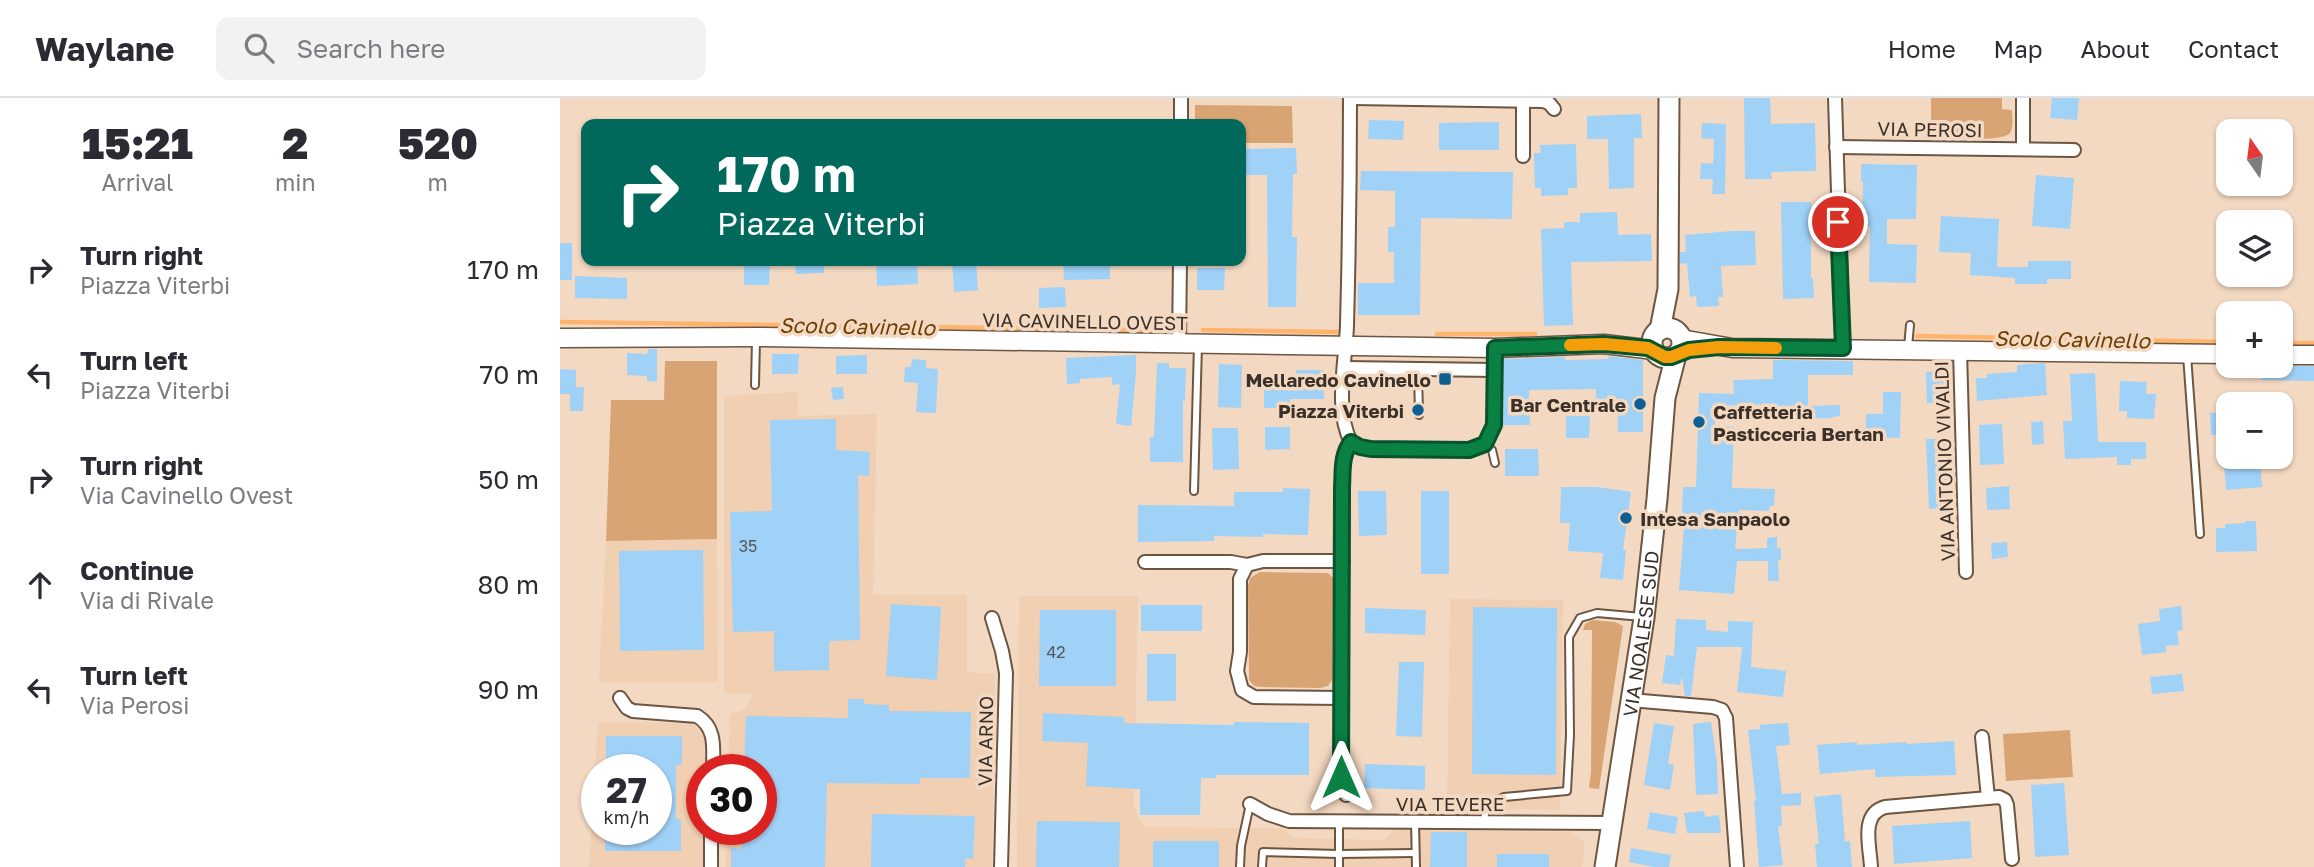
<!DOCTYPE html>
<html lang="en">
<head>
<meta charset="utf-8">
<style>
	:root { --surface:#fff; --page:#f2f2f3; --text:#2b2b33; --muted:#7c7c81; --line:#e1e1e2 }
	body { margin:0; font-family:"Golos Text",sans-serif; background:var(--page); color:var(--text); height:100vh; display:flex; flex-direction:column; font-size:26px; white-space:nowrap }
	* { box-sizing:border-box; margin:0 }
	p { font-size:23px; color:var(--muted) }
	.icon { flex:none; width:38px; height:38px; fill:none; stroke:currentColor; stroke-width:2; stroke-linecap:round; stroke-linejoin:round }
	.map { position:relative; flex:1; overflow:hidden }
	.details { display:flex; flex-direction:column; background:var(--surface); width:560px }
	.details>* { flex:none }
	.guide { position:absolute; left:21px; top:21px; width:665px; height:147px; border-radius:14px; box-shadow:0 2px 5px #0004; background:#00695c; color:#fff; overflow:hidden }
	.needle { width:46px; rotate:346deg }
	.fabs { position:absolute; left:1656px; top:21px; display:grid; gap:14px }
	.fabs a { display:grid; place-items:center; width:77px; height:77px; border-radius:14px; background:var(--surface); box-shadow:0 2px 5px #0004; font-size:35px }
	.speed { position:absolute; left:21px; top:656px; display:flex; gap:14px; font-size:35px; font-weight:700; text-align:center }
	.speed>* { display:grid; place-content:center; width:91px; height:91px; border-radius:50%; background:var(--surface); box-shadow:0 2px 5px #0004; line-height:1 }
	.speed small { font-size:18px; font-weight:400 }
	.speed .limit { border:10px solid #d22; background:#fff; color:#111 }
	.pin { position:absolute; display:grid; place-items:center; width:60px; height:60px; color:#fff; margin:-30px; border:4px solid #fff; border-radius:50%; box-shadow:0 2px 7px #0007 }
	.me { position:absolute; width:77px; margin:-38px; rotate:0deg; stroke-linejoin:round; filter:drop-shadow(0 0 5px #0008) }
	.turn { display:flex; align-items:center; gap:24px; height:147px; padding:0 21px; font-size:32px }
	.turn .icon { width:91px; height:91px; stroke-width:2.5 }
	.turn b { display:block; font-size:49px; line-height:60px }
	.eta { display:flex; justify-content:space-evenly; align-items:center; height:119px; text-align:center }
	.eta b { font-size:42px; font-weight:800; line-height:49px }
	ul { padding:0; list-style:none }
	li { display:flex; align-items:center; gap:21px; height:105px; padding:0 21px }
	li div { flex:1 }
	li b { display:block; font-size:26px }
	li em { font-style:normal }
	header { display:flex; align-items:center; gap:42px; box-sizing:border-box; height:98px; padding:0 35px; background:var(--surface); border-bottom:2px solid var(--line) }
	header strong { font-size:33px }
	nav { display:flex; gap:38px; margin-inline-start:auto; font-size:24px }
	.search { width:490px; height:63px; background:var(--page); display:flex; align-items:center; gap:18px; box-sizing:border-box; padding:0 24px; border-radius:14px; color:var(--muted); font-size:26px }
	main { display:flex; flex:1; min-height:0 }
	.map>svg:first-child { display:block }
</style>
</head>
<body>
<header>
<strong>Waylane</strong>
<div class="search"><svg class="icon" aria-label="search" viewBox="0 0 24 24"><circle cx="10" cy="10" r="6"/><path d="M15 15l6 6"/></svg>Search here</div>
<nav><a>Home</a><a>Map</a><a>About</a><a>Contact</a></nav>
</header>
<main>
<section class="details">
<div class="eta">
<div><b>15:21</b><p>Arrival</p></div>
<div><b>2</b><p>min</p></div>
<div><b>520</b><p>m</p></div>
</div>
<ul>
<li><svg class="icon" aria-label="right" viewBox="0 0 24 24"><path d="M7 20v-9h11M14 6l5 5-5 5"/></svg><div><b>Turn right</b><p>Piazza Viterbi</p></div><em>170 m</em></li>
<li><svg class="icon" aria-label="left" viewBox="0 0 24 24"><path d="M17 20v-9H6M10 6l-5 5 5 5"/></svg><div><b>Turn left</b><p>Piazza Viterbi</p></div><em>70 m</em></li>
<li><svg class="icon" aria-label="right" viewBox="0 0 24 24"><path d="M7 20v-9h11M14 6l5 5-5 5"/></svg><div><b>Turn right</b><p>Via Cavinello Ovest</p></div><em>50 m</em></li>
<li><svg class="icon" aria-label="ahead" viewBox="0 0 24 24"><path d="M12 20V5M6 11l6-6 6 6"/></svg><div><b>Continue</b><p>Via di Rivale</p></div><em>80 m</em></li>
<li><svg class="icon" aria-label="left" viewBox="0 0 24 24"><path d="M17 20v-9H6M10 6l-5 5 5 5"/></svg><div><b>Turn left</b><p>Via Perosi</p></div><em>90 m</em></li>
</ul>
</section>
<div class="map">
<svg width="1754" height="769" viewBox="0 0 1754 769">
	<rect width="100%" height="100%" fill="#f4d9c2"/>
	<g fill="#f0cfb2" fill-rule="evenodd">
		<polygon points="237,294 239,318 317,316 313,497 407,497 407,574 435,576 432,769 166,769 167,732 201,732 201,672 168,672 170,616 185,611 193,596 164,595 164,298"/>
		<polygon points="157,441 158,584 39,584 46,443"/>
		<polygon points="459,498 578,498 574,708 584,729 723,730 734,740 824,742 834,732 1011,734 1025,745 1022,769 457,769"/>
		<polygon points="890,501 1003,502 1000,712 887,710"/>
		<path d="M38 624 130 625 139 629 145 635V672H142L143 769H29ZM37 672H96V732H37Z"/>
	</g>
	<g fill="#d9a473">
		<path d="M1371 0H1442V11L1452 12C1452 18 1454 29 1450 35 1443 45 1384 39 1371 39Z"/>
		<polygon points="635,7 732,8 733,45 681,45 681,26 635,26"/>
		<polygon points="105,263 157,263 157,441 46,443 51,302 104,302"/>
		<polygon points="700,474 768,475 773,480 772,582 768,588 760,590 701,589 694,588 689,582 688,488 690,480"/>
		<polygon points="1032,522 1055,524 1063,528 1039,691 1029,690 1031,674 1032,532 1023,532 1025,526"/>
		<polygon points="1510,632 1513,679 1446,683 1443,636"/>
	</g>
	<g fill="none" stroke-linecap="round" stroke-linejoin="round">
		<g stroke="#ffb46e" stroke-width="4.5">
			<polyline points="0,224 594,232"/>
			<polyline points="643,232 780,234"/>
			<polyline points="877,236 975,236"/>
			<polyline points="1357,238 1668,244"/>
			<polyline points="1720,245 1754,245"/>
		</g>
	</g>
	<g fill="#a0d1f7">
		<polygon points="1184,0 1210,0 1211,26 1255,25 1256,73 1211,74 1212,81 1185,81"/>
		<polygon points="1492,0 1519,0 1517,22 1490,20"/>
		<polygon points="1081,16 1082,40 1074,40 1074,90 1049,91 1048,41 1027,41 1027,18"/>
		<polygon points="809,22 844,23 843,42 808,41"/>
		<polygon points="939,24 939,52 879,52 879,25"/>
		<polygon points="1142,25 1166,26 1165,96 1152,96 1153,81 1140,81 1141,65 1153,66 1154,41 1141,40"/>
		<polygon points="1016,46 1017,90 1008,90 1008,97 981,98 981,90 975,90 974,55 981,55 980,47"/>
		<polygon points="736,50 737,76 733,76 732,139 737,139 736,209 708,209 707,77 681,77 681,51"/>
		<polygon points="1301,66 1357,67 1356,121 1327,121 1327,146 1357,147 1356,185 1309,184 1310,128 1302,128 1303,84 1301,84"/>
		<polygon points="801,73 953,74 952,121 861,120 860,217 798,217 798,185 834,185 834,154 828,154 828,129 835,129 835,93 800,92"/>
		<polygon points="1476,77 1514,80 1510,131 1472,128"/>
		<polygon points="1221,104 1251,104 1251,180 1253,180 1254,200 1223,201"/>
		<polygon points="1057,114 1058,137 1091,136 1092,163 1011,164 1013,227 984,228 981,131 1004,130 1004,124 1020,124 1020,115"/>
		<polygon points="1381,118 1439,121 1437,169 1468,169 1468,163 1511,163 1511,181 1487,181 1487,186 1455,186 1455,180 1410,177 1411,155 1379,154"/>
		<polygon points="1172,133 1195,133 1196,167 1161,168 1163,199 1158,199 1159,208 1137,209 1136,198 1130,199 1127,165 1120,166 1120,154 1126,154 1125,137"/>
		<rect x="0" y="145" width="12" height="37"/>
		<polygon points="184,163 210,163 209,187 184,187"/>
		<polygon points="235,163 264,163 264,175 236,176"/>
		<polygon points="316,163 357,163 358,186 317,188"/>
		<polygon points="392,163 416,163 418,192 394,194"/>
		<polygon points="503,163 550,163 550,181 504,182"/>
		<polygon points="637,170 665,170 664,192 637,192"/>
		<polygon points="15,178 67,180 67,201 15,200"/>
		<polygon points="505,189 506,209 479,210 479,190"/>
		<polygon points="88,251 97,251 97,284 87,283 87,278 67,277 67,255 87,256"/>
		<polygon points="212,256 239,256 238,276 212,276"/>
		<polygon points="307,257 307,276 276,276 276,258"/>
		<polygon points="576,257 576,275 571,328 556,326 560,286 552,287 552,279 520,281 520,285 507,286 506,260"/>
		<polygon points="1048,258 1083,262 1083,334 1058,334 1058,315 1036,315 1036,291 969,292 970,327 943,327 944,261 1005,259 1005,262 1049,261"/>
		<polygon points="352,261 366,262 366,270 378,271 376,315 356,314 358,285 344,284 345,269 351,269"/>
		<polygon points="1213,262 1293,263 1293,277 1248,277 1248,308 1280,307 1280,318 1272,319 1272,320 1214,321 1214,306 1156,308 1155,328 1174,329 1172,390 1215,391 1214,408 1210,408 1209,413 1179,412 1175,451 1207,450 1207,440 1217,439 1217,450 1221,450 1221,462 1218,462 1219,483 1208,483 1208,463 1177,463 1174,496 1119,492 1125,416 1122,416 1123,389 1136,389 1139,295 1174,296 1173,282 1213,281"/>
		<polygon points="597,265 609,265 609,270 626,270 625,303 623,303 623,364 590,364 590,339 594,339"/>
		<polygon points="1485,265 1487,297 1417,303 1416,280 1427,280 1427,276 1457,274 1457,267"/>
		<polygon points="659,266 682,267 681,310 658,309"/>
		<polygon points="1702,268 1754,268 1754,283 1701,282"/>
		<polygon points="0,271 16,272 16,289 24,289 23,313 10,313 10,296 0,296"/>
		<polygon points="736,272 764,272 764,301 730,301 730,310 704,310 704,283 736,282"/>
		<polygon points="1388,273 1389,304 1367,305 1366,274"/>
		<polygon points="1535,275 1538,344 1586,344 1586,361 1571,361 1571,367 1557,367 1557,359 1505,361 1503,323 1512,323 1510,276"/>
		<polygon points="1560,283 1587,284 1586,296 1596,296 1594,321 1567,320 1567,313 1559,313"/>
		<polygon points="283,289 284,301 273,302 271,290"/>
		<polygon points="1323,294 1341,294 1340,340 1306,339 1306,316 1323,316"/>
		<polygon points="1650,315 1668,315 1668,337 1651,337"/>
		<polygon points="1006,318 1030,318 1029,340 1006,340"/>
		<polygon points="276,321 276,352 310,354 309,378 298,377 300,542 269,543 269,572 214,573 214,533 173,534 170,414 212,413 210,322"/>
		<polygon points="1483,323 1484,346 1472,347 1471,324"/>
		<polygon points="1442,326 1444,366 1420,367 1419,327"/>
		<polygon points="705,329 730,329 730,351 705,352"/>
		<polygon points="652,330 678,330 679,371 653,372"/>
		<polygon points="1366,341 1380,341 1380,344 1391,344 1392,409 1369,411"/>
		<polygon points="945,351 978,351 979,378 945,378"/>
		<polygon points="1700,361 1702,389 1666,392 1664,365"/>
		<polygon points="1449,388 1450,411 1427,412 1426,390"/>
		<polygon points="1001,389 1037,389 1071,394 1063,452 1066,452 1063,482 1040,480 1043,455 1008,453 1010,425 1000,425"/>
		<polygon points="723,390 750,391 748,437 703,436 703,439 654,438 654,443 578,444 578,407 674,408 674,394 723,394"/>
		<polygon points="798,393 826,393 827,437 799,438"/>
		<rect x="861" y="393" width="28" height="83"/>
		<polygon points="1685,423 1696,423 1697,453 1656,454 1656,430 1665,430 1665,426 1686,425"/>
		<polygon points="1447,444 1448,459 1432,461 1431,445"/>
		<polygon points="143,452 144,552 60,553 59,453"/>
		<polygon points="331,506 381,509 377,582 326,578"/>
		<rect x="581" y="507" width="61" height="26"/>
		<polygon points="1621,508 1623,532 1617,533 1619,547 1606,548 1606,554 1582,557 1578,526 1600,523 1599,511"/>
		<polygon points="913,509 997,510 996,677 912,676"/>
		<polygon points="805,510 866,512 865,537 805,535"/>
		<polygon points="480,512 556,512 556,588 479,588"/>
		<polygon points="1116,521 1146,522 1146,532 1168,534 1168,523 1193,524 1191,569 1226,573 1223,599 1177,594 1182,549 1137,549 1131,598 1125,598 1122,579 1120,587 1102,585 1106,557 1114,558"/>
		<rect x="587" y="556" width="29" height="47"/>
		<polygon points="839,564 864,564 862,639 836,638"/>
		<polygon points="1622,576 1624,593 1592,596 1590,579"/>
		<polygon points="288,601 304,601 304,606 329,607 329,613 411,614 410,680 360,680 360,686 267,685 265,769 171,769 171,750 182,751 183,732 201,732 201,672 184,672 186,618 288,620"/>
		<polygon points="483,615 564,619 564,625 674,627 674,624 749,625 749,677 656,677 656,680 641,680 640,717 580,717 580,691 526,688 528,645 482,643"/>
		<polygon points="1151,624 1157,665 1158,696 1136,697 1133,626"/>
		<polygon points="1094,625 1114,628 1108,666 1114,667 1110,692 1084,687"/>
		<polygon points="1228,625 1230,647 1216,648 1222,696 1241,695 1241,707 1221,708 1222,728 1218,728 1223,767 1199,769 1194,703 1196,703 1188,632 1200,631 1200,627"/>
		<polygon points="46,638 122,638 122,667 116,667 116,721 121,721 121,753 45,753 45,732 96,732 96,672 48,672 48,667 46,667"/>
		<polygon points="1394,643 1396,677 1315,679 1315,671 1260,676 1257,647 1297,644 1297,647 1346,644 1347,646"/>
		<polygon points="805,666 865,668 865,692 804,690"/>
		<polygon points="1504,685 1509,757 1475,759 1471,687"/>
		<polygon points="1281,696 1285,744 1290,743 1292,769 1257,769 1255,746 1259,746 1254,699"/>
		<polygon points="1144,713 1145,719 1159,717 1161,735 1127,735 1124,715"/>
		<polygon points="1090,714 1118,719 1115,736 1087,731"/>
		<polygon points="312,716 415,718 413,761 405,760 405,769 311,769"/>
		<polygon points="477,723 560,724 559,769 476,769"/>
		<polygon points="1410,723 1412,760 1334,766 1332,728"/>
		<polygon points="871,734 907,734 907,769 870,769"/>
		<rect x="593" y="743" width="66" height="26"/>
		<polygon points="1071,750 1111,757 1109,769 1094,769 1069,764"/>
		<rect x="937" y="756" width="52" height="13"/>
	</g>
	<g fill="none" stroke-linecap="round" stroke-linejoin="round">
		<g stroke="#6c5541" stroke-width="10">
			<g id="lane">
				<polyline points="1348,249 1350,227"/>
				<polyline points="1627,257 1640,436"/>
				<polyline points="858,272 859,317"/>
				<polyline points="195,287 196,241"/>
				<polyline points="925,346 932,352 935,365"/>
				<polyline points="634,393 638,247"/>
				<polyline points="855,724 856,769"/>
				<polyline points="924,724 926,708 944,699 1007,693 1010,637 1009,539 1020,520 1037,515 1082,519"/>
				<polyline points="680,769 681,748 690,706"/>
				<polyline points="702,769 703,754 779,756 855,755"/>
				<polyline points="779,769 779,725"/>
			</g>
		</g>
		<g stroke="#6c5541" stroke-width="16">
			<g id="street">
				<polyline points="793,0 983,3 989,5 994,11"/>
				<polyline points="1275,0 1283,250"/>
				<polyline points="1463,0 1463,51"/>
				<polyline points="621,26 621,0"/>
				<polyline points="1276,49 1514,52"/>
				<polyline points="963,58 963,2"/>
				<polyline points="619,244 620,163"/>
				<polyline points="1400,252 1406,474"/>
				<polyline points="784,270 935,272"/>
				<polyline points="791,344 800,349 811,351 909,352 925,346 934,327 935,250"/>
				<polyline points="585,464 671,464 687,467 703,463 783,463"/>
				<polyline points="687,467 680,481 680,554 677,573 682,592 694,599 782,600"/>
				<polyline points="432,520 442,553 446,575 441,769"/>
				<path d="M60 600 67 610 73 613 137 618C157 630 153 651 153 672"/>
				<polyline points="1070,602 1153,609 1162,612 1166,620 1177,769"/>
				<path d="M786 697 781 670 783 361 786 351 791 344C774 312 786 262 787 227 789 151 790 76 790 0"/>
				<polyline points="1428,700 1439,699 1445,702 1447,707 1452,761"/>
				<polyline points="690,706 708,716 729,723 1052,725"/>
				<polyline points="151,769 151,732"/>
				<path d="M1311 769C1310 748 1300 716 1325 709L1428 700 1422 639"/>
			</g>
		</g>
		<g stroke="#6c5541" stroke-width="21">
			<g id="secondary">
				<polyline points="0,240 196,239 935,250 1044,246 1094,252"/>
				<polyline points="1121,241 1172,250 1668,256"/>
				<polyline points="1720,257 1754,257"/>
			</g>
		</g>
		<g stroke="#6c5541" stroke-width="23">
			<g id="primary">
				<circle cx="1107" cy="245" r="15"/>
				<polyline points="1100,232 1108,191 1109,0"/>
				<path id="s1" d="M1045 769 1084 520 1097 401 1105 300 1116 257"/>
			</g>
		</g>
		<use href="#lane" stroke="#fff" stroke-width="6"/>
		<use href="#street" stroke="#fff" stroke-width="12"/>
		<use href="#secondary" stroke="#fff" stroke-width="18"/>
		<use href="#primary" stroke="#fff" stroke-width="19"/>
	</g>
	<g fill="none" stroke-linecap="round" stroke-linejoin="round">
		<g stroke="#07532c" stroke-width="18">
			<path id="route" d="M781 679 782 390C783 373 781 358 791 344L800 349 811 351 909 352 925 346 934 327 935 250 1044 246 1088 250 1105 259H1111L1129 252 1159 249 1283 250 1278 124"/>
		</g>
		<use href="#route" stroke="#0b8043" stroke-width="12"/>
		<polyline stroke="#f59e0b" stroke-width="12" points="1010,247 1044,246 1088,250 1105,259 1111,259 1129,252 1159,249 1216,250"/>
	</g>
	<g fill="#0d6192" stroke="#f4d9c2" stroke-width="2.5">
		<rect x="878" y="274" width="14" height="14" rx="3.5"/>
		<circle cx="1080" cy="306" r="7"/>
		<circle cx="858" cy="312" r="7"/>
		<circle cx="1139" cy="324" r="7"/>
		<circle cx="1066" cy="420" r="7"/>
	</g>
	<g text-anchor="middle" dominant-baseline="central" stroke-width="7" stroke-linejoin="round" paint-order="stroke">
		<g font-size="16" fill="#55595c">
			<text x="188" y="448">35</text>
			<text x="496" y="554">42</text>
		</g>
		<g font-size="19" fill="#3c3128" stroke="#f4d9c2">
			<text transform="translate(1370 31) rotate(1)">VIA PEROSI</text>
			<text transform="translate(525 223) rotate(1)">VIA CAVINELLO OVEST</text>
			<text transform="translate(1384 363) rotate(-92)">VIA ANTONIO VIVALDI</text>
			<text stroke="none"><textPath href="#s1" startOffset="236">VIA NOALESE SUD</textPath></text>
			<text transform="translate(425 643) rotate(-89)">VIA ARNO</text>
			<text x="890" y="705">VIA TEVERE</text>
		</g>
		<g font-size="19" font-weight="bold" fill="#3c3128" stroke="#f4d9c2" text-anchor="end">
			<text x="871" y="281">Mellaredo Cavinello</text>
			<text x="1066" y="306">Bar Centrale</text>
			<text x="844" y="312">Piazza Viterbi</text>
			<text x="1153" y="313" text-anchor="start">Caffetteria<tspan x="1153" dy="22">Pasticceria Bertan</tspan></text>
			<text x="1080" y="420" text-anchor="start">Intesa Sanpaolo</text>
		</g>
		<g font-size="21" font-style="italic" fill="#6d3e03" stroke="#f4d9c2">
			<text transform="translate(297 228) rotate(1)">Scolo Cavinello</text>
			<text transform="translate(1512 241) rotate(1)">Scolo Cavinello</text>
		</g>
	</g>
</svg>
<div class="fabs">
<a><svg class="needle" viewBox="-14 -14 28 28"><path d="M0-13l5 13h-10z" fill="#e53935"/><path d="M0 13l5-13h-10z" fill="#7c7c81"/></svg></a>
<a><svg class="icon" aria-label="layers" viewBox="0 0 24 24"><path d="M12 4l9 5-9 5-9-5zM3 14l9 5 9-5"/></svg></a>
<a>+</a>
<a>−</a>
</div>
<div class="speed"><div>27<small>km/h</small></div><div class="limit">30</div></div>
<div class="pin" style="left:1278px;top:124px;background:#d93025"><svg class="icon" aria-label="arrive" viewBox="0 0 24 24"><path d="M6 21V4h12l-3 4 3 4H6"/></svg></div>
<svg class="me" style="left:781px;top:679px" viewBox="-20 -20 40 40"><path d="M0-17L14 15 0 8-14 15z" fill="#0b8043" stroke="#fff" stroke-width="4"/></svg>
<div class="guide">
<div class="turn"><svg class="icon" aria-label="right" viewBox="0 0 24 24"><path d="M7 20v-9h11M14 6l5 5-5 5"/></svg><div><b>170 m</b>Piazza Viterbi</div></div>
</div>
</div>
</main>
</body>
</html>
